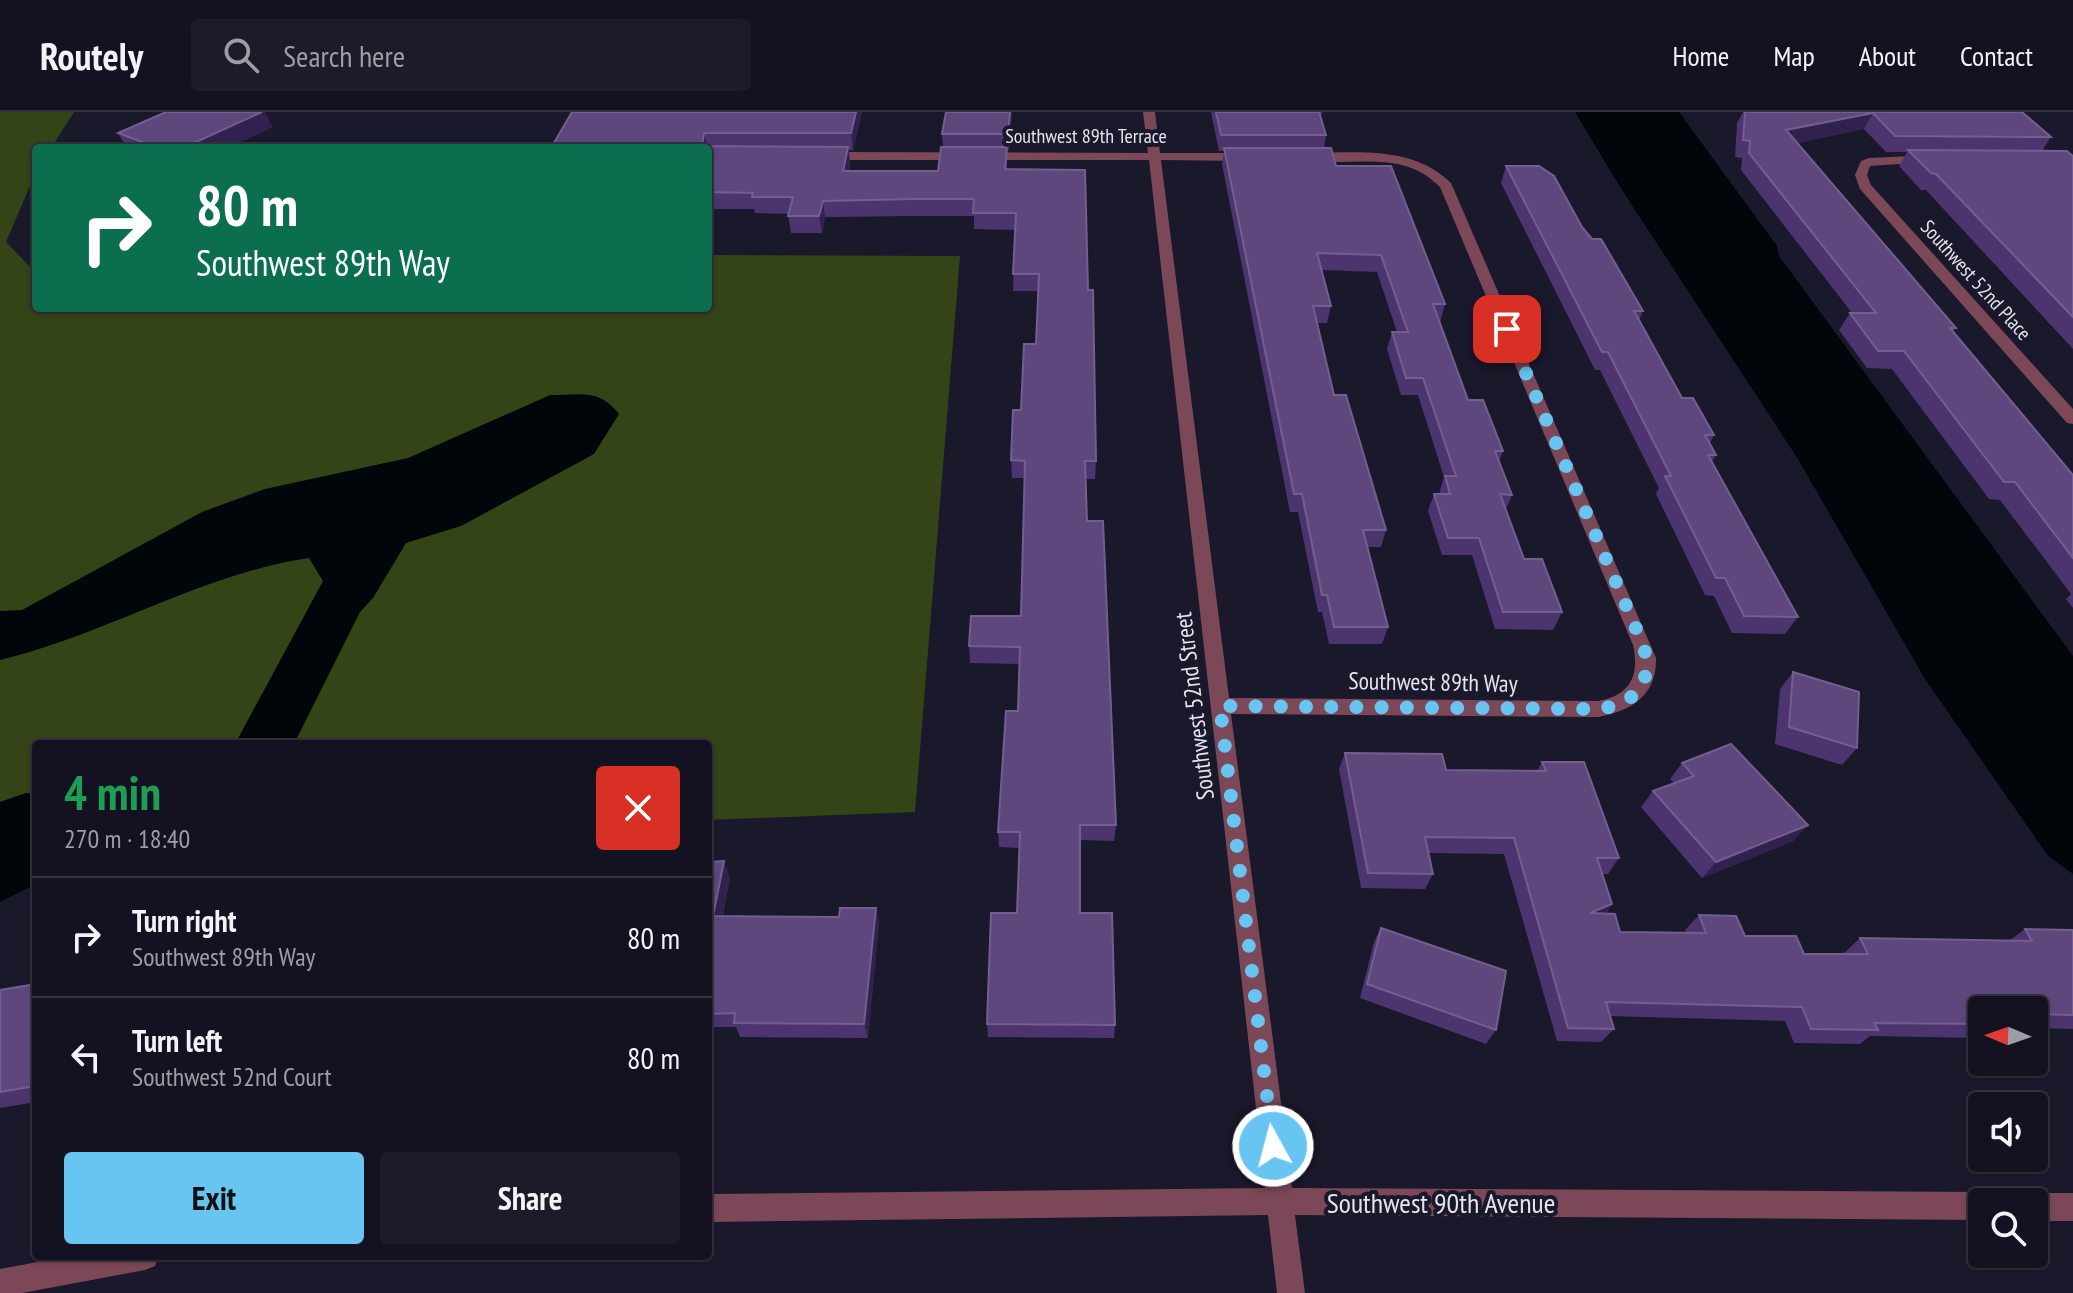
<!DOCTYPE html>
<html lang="en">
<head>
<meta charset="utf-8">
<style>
	:root { --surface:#141220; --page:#1d1b29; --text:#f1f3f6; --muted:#9d9ea5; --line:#33323e; --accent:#68c4f0 }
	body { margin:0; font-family:"PT Sans Narrow",sans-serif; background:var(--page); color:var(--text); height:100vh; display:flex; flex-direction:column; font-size:30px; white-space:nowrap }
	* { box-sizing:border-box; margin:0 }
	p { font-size:26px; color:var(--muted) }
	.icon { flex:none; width:44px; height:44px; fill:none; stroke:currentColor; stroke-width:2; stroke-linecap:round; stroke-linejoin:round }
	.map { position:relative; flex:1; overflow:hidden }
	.panel { position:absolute; left:32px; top:628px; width:680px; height:520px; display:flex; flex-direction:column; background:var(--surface); border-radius:8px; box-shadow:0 2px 6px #0004,0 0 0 2px var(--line) }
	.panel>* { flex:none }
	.guide { position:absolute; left:32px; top:32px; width:680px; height:168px; border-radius:8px; box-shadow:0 2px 6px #0004,0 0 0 2px var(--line); background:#0b6e4f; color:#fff; overflow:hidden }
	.needle { width:52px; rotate:272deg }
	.tools { position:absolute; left:1968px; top:884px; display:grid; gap:16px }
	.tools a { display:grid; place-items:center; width:80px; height:80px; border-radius:8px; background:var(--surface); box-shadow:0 2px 6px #0004,0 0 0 2px var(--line); font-size:40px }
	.pin { position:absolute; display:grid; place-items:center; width:68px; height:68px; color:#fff; margin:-34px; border-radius:16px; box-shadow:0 4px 12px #0006 }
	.me { position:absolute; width:88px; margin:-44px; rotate:353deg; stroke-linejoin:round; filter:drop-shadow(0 0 6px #0008) }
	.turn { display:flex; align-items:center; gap:28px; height:168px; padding:0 32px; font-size:36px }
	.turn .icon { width:104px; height:104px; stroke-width:2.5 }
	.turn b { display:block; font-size:56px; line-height:68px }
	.round { display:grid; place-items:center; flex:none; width:84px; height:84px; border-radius:8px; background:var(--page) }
	.headline { display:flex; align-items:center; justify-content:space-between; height:136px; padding:0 32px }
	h1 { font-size:48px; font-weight:700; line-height:60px; color:#1e9e55 }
	.cta { display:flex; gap:16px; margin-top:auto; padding:16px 32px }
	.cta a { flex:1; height:92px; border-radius:8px; background:var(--accent); color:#111; font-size:32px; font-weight:700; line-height:92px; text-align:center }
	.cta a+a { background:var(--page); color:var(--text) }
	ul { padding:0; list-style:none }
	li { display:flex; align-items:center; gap:24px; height:120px; padding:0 32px; border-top:2px solid var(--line) }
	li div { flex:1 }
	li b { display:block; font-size:30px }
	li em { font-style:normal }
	header { display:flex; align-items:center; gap:48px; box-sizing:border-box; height:112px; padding:0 40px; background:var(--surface); border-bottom:2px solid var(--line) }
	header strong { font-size:38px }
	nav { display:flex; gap:44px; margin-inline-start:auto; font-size:28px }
	.search { width:560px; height:72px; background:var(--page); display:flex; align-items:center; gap:20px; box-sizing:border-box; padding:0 28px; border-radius:8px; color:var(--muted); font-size:30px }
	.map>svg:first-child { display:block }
</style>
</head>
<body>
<header>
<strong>Routely</strong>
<div class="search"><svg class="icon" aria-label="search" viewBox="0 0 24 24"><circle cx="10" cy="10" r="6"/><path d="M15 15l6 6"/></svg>Search here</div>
<nav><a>Home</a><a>Map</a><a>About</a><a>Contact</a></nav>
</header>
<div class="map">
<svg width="2073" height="1181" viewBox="0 0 2073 1181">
	<rect width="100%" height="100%" fill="#1a182b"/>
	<polygon fill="#344416" points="0,0 74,0 51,36 36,36 36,60 6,130 36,161 36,196 708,196 708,143 960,144 915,700 708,708 708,632 36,632 36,770 0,776"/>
	<g fill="#000609">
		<polygon points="1575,0 1679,0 1777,134 1779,144 2073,544 2073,762 2048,744 1925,567 1798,347 1622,78"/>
		<path d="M550 283C580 283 599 276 619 302L594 342 461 414 406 431 373 486 360 500 294 632H235L323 469 309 446C201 462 106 523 0 548V499L22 498 202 400 265 377 408 346Z"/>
		<polygon points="26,681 36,682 36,772 0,790 0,690"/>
	</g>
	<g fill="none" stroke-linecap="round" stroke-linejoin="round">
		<g fill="#7c4858" fill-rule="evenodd">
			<path d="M1143 0H1155L1160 41H1247L1253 45 1247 49 1161 48 1229 586 1598 589C1630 583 1640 564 1633 533L1440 75C1401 35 1352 56 1303 48L1301 45 1307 41C1357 41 1412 33 1451 71L1656 546C1657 583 1632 599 1598 605L1231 602 1292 1076 1982 1080 1992 1084 1994 1090H1982V1108L1295 1103 1305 1181H1277L1268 1103 708 1110V1082L1265 1076 1149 48H823L817 44 823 40 1148 41Z"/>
			<polygon points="1932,43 1934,46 1928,50 1870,54 1867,63 1871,73 2073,297 2073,312 2067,311 1860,77 1855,63 1861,49 1869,46"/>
			<polygon points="2034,1081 2073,1081 2073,1109 2034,1109 2034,1090 2023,1090 2024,1085"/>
			<polygon points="70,1144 159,1144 155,1154 145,1158 22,1181 0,1181 0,1157"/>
		</g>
	</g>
	<g fill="#4c346f">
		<polygon points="572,0 862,0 853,38 849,38 850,51 849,59 938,59 943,35 942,22 1012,0 1009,38 1007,38 1007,57 1088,178 1096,349 1095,367 1086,367 1087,409 1116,713 1114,729 1080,728 1080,801 1115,913 1114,926 988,925 987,912 1017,801 1019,736 999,735 998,720 1018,599 1020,552 970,551 969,534 1021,504 1025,366 1012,366 1011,348 1036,232 1038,179 1013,179 1015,118 974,117 974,104 915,104 825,105 822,121 791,121 788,102 755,101 754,97 708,97 708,36"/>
		<polygon points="1211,0 1322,0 1321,5 1326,23 1324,36 1445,192 1440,210 1468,288 1503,339 1499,349 1512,383 1506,397 1524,447 1562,500 1553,518 1495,517 1472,443 1442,443 1428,399 1434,382 1439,382 1444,365 1418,283 1401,283 1387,237 1392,220 1397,220 1377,160 1322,158 1331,194 1327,211 1317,211 1334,283 1386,418 1381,435 1368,435 1388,515 1382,532 1329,532 1322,500 1318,500 1298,400 1290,400 1222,52 1224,39 1219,39"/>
		<polygon points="1743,0 2022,0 2051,25 2042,39 2073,44 2073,237 1926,78 1921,78 1899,54 1907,40 1886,40 1864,17 1797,31 1956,216 1953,219 2073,363 2073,496 2066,487 2071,482 2000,388 1989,387 1892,257 1867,256 1839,218 1850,201 1852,201 1741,58 1742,46 1735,45 1737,11"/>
		<polygon points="273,15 227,36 127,36 118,21"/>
		<polygon points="1506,54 1582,115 1643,199 1639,208 1682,286 1714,323 1710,331 1716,343 1712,350 1798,505 1785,522 1732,521 1714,484 1705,483 1656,382 1659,376 1600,258 1595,258 1501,71"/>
		<polygon points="1793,560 1857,636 1842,653 1775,632 1780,577"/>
		<polygon points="1345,641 1446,658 1537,659 1542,650 1619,746 1608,762 1602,762 1612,792 1605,802 1620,820 1686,821 1685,818 1699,803 1745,824 1804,842 1843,842 1860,826 2009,829 2025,817 2073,818 2073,917 2034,916 2034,898 1982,898 1982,926 1870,924 1860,932 1794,931 1785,909 1610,904 1614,917 1601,930 1557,929 1504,742 1428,741 1433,762 1425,777 1361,776 1339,657"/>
		<polygon points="1682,651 1808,713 1793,729 1702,766 1641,695 1653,679 1674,671 1670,667"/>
		<polygon points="708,750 730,765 723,804 839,805 876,796 879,811 868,926 740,925 736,915 708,915"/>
		<polygon points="1381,816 1496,918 1486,932 1360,886 1374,830"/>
		<polygon points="36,872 36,990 0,996 0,878"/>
	</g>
	<g fill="#31214e">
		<polygon points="262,0 265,0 273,15 227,36 183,36"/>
		<polygon points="856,0 862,0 853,38 851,21"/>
		<polygon points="1010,0 1012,0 1009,38 1008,22"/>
		<polygon points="1873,1 1864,17 1778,35 1786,18"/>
		<polygon points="704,21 708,36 702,34"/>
		<polygon points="848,35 850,51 845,75 843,59"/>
		<polygon points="823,89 825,105 822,121 819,104"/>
		<polygon points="1808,713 1793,729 1702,766 1716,750"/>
		<polygon points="724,749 730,765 720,819 713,804"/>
		<polygon points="1612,792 1600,807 1590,801"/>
		<polygon points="876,796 879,811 868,926 864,912"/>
	</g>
	<g fill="#5d477d" stroke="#725f8f" stroke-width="2">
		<polygon points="166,0 262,0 183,36 158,36 118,21"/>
		<polygon points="572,0 856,0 851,21 704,21 702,34 848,35 843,59 938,59 941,35 1007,35 1005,57 1085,58 1088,178 1093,178 1096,349 1085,349 1087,409 1103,409 1116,713 1080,713 1080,801 1112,801 1115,913 987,912 991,801 1017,801 1020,720 998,720 1006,599 1018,599 1020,535 969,534 971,504 1021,504 1025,349 1011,348 1013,298 1021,298 1024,232 1036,232 1039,162 1013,162 1016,101 973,101 974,87 913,87 823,89 819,104 788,104 793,85 752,85 753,81 708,80 708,36 551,36"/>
		<polygon points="946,0 1010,0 1008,22 942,22"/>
		<polygon points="1216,0 1319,0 1326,23 1221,23"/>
		<polygon points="1745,0 2022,0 2051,25 1895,24 1873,1 1786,18 1956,216 1950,216 2073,363 2073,446 2015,370 2004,370 1904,239 1878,239 1850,201 1876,201 1749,41 1750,29 1743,28"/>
		<polygon points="1224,36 1331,36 1336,54 1391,54 1445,192 1433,192 1468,288 1483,288 1503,339 1495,339 1512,383 1500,382 1524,447 1542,447 1562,500 1503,500 1479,426 1448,426 1434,382 1450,382 1445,364 1456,364 1423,266 1406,266 1392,220 1408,220 1381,143 1317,141 1331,194 1313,194 1334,283 1346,283 1386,418 1363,418 1388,515 1334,515 1327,483 1322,483 1302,382 1294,382"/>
		<polygon points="1908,38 2067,39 2073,44 2073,205 1936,62 1931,61"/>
		<polygon points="1506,54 1539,54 1554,64 1582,115 1592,127 1601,127 1643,199 1634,199 1682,286 1693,286 1714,323 1705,323 1716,343 1708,343 1798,505 1744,504 1725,466 1716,466 1665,364 1671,364 1608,240 1602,240"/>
		<polygon points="1793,560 1859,580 1857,636 1789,615"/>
		<polygon points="1731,632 1808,713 1716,750 1653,679 1694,664 1682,651"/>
		<polygon points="1345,641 1442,642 1446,658 1546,659 1542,650 1584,650 1619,746 1597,746 1612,792 1590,801 1615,802 1620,820 1706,821 1699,803 1736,804 1745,824 1796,824 1804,842 1868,842 1860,826 2032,829 2025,817 2073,818 2073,903 2034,902 2034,898 1982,898 1982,912 1874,911 1878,918 1811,917 1802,895 1606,890 1614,917 1568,916 1514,726 1425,725 1433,762 1368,761"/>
		<polygon points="724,749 713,804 839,805 840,796 876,796 864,912 734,911 735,901 708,902 708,750"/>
		<polygon points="1381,816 1506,859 1496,918 1367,872"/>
		<polygon points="36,872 36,974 0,980 0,878"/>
	</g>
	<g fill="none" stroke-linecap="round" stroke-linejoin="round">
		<path stroke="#68c4f0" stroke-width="14" stroke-dasharray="0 25.2" d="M1273 1034 1220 594 1598 597C1635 593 1655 570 1643 533L1507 217"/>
	</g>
	<g text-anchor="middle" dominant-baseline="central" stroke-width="8" stroke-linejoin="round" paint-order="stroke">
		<g font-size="20" fill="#e4e3f1" stroke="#1a182b">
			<text x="1086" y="24">Southwest 89th Terrace</text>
			<text transform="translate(1976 168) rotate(48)">Southwest 52nd Place</text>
		</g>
		<g font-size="24" fill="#e4e3f1" stroke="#1a182b">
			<text transform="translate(1433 570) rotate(1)">Southwest 89th Way</text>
			<text transform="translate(1194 594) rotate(-97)">Southwest 52nd Street</text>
		</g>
		<g font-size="28" fill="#e4e3f1" stroke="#1a182b">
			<text x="1441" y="1090">Southwest 90th Avenue</text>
		</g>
	</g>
</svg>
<div class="tools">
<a><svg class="needle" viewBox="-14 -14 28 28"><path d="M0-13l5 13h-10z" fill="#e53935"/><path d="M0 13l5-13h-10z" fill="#9d9ea5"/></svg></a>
<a><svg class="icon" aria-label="sound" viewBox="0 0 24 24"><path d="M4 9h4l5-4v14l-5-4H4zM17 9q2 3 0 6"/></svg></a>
<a><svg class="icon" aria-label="search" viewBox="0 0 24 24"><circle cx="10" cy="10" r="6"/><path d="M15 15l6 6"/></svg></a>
</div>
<div class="pin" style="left:1507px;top:217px;background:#d93025"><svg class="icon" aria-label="arrive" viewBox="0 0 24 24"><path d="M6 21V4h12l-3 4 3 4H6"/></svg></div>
<svg class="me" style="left:1273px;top:1034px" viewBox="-20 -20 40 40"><circle r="17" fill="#68c4f0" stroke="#fff" stroke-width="3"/><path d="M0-11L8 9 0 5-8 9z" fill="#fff"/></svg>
<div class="guide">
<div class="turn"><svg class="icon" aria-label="right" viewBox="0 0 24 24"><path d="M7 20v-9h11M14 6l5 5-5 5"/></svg><div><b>80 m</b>Southwest 89th Way</div></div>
</div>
<section class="panel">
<div class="headline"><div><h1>4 min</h1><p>270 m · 18:40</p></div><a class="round" style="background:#d93025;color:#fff"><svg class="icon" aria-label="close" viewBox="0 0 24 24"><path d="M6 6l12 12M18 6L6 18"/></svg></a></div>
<ul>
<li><svg class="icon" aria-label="right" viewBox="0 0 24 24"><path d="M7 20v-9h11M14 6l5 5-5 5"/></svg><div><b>Turn right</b><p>Southwest 89th Way</p></div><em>80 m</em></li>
<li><svg class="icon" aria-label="left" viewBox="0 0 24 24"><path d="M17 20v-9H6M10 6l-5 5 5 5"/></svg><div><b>Turn left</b><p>Southwest 52nd Court</p></div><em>80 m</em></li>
</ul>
<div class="cta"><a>Exit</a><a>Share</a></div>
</section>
</div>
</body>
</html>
